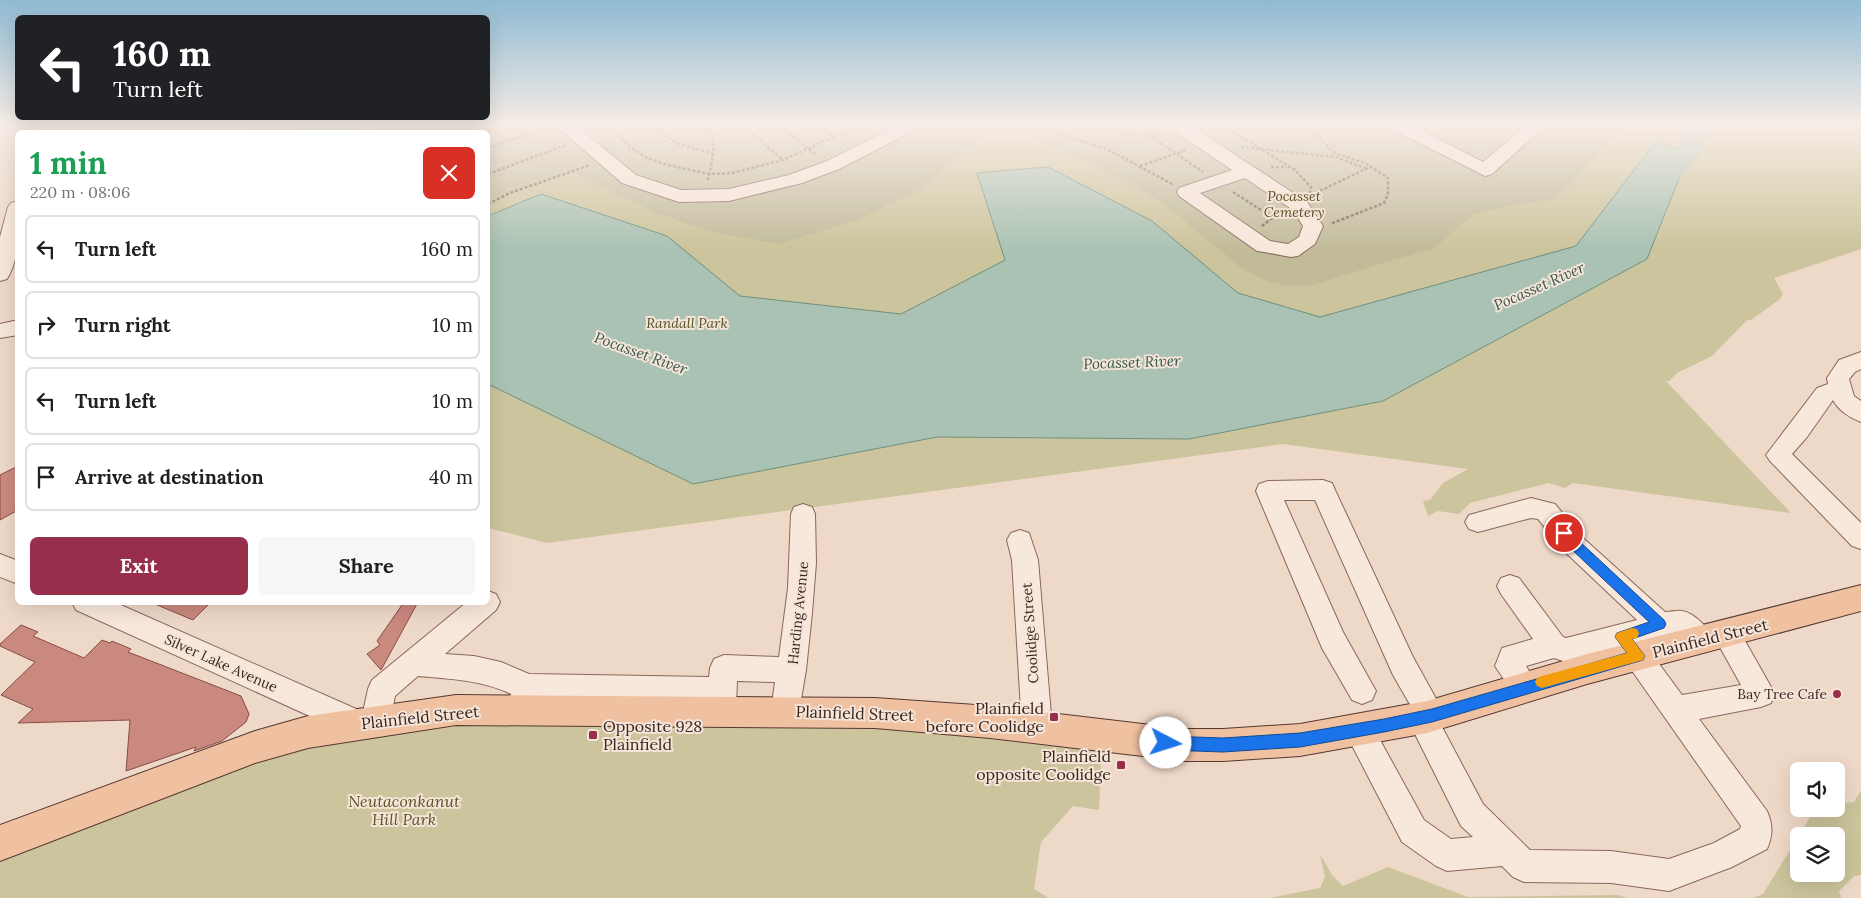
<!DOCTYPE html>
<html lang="en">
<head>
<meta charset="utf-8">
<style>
	:root { --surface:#fff; --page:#f6f6f6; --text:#202124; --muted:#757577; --line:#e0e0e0; --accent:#972f4c }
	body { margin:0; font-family:Lora,serif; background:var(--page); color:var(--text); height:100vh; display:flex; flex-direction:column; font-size:19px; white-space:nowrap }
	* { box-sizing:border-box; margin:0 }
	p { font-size:16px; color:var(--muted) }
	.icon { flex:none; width:28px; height:28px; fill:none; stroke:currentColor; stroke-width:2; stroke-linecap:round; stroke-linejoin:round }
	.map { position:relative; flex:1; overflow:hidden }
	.details { position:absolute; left:15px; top:130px; width:475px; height:475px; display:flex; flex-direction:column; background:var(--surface); border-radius:8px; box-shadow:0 5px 20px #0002 }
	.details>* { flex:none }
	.hud { position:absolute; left:15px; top:15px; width:475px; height:105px; border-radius:8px; box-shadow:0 5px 20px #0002; background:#202124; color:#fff; overflow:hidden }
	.buttons { position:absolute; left:1790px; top:762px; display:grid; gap:10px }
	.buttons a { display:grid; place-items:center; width:55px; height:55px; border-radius:8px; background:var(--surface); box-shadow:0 5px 20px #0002; font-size:25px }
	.pin { position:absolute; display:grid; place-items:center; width:42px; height:42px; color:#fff; margin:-21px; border:2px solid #fff; border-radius:50%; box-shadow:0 1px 5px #0007 }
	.me { position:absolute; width:55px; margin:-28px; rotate:95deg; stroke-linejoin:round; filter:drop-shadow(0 0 4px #0008) }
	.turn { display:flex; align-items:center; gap:18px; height:105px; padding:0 15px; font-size:22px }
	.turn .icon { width:65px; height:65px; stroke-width:2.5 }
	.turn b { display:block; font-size:35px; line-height:42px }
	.round { display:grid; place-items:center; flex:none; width:52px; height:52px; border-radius:8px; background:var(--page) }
	.headline { display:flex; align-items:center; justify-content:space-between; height:85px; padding:0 15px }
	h1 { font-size:30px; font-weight:700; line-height:38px; color:#1e9e55 }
	.primary-button { display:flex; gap:10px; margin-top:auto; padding:10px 15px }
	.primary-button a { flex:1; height:58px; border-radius:8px; background:var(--accent); color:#fff; font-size:20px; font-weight:700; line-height:58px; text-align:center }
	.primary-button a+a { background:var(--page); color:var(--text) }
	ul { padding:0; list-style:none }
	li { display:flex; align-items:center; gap:15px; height:68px; margin:0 10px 8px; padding:0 5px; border:2px solid var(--line); border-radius:8px }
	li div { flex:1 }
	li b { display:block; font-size:19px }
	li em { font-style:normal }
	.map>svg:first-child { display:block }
</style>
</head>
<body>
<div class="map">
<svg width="1861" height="898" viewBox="0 0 1861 898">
	<rect width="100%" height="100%" fill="#eed8c8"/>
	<g fill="#ccc49c" fill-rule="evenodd">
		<polygon points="247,124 1861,124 1861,249 1774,278 1783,294 1780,299 1751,320 1747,320 1712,356 1677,373 1669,381 1666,381 1791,513 1573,483 1565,488 1549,483 1470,503 1459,514 1438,511 1428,516 1423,501 1430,500 1443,483 1468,469 1283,444 547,543 488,528 488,132 246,132"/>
		<polygon points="799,712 1102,741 1099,810 1073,806 1041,842 1034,889 1049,898 0,898 0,837 378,721"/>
		<path d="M1861 790V875L1854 876 1839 891 1841 898H1753L1763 894 1815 809H1836V804L1854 802ZM1799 836H1836V874H1799Z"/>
		<polygon points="1320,854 1332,875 1343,886 1388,867 1468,897 1617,895 1628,898 1270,898 1320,888 1325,877"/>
	</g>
	<polygon fill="#c1bb9a" points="375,124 1625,124 1573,182 1550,200 1513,205 1474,214 1433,249 1382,263 1314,285 1287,286 1267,281 1244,270 1164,204 1130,183 1027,135 998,132 981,138 919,190 855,221 778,244 717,233 690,225 659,214 575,174 549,177 488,201 488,132 374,132"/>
	<g fill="#a9c2b3" stroke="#6f907f">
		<polygon points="299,124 356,124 357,132 297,132"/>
		<polygon points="1656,141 1689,153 1647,259 1383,401 1189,439 937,437 693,484 488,384 488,216 541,194 667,236 740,296 901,314 1005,260 977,173 1048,167 1152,221 1238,293 1320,317 1576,246"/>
	</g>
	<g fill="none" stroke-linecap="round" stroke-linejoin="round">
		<polygon fill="#a9c2b3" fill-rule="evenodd" points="1688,124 1712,124 1698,158 1667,190 1658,193 1649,190 1645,185 1678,150"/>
	</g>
	<g fill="#ca897f" stroke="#884c44">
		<polygon points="18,466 18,510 0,520 0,475"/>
		<polygon points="150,602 211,602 193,620"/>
		<polygon points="404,602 418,602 381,670 367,654 380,645 377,641"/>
		<polygon points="21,625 38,632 33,636 84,658 102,640 110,643 112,641 131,649 128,652 241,696 249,714 246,722 222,741 194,751 196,747 126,771 130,720 18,723 33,709 1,695 35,662 0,646 0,644"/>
	</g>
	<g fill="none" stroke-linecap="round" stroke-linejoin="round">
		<g stroke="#89685d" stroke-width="2">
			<g id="minor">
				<polygon points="31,124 49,124 45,132 29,132"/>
				<polygon points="191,124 209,124 208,132 191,132"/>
				<polygon points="554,124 574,124 636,175 681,190 729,189 789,175 827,161 900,124 922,124 919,128 839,169 802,183 729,201 679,202 622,183"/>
				<path d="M1167 124H1188L1307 202 1323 226 1315 244 1298 256 1291 257 1264 252 1257 251 1179 196 1177 192 1179 188 1232 170 1170 128ZM1245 178 1293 210 1303 226 1299 237 1288 244 1270 241 1200 193Z"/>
				<polygon points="1387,124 1409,124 1483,162 1528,124 1547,124 1492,174 1485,176 1390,128"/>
				<path d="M18 201C18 226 21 257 7 279L0 281V237L8 207 11 203Z"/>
				<polygon points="18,320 18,335 0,338 0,324"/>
				<path d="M1861 352V369L1855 372 1849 379 1854 396 1861 401V422C1850 418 1838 410 1833 400L1807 437 1792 454 1861 523V549L1852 546 1770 461 1766 455 1817 388 1828 384 1827 378 1839 360Z"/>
				<path d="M1323 480 1332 483 1335 490 1413 657 1445 715 1441 725 1483 804 1530 850 1611 851 1669 859 1714 843 1740 829 1741 826 1628 665 1616 650 1566 662 1554 658 1526 666 1539 687 1535 696 1525 700 1515 696 1495 666 1502 648 1533 639 1501 594 1497 586 1501 578 1510 575 1519 578 1563 637 1566 638 1637 620 1564 551 1538 519 1531 518 1478 532 1469 529 1465 522 1469 515 1531 498 1555 504 1582 537 1665 612C1671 612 1677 610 1682 611 1695 613 1709 629 1715 640L1711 649 1701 652 1691 649 1677 635 1660 636 1643 642 1682 695 1741 685 1712 633 1716 625 1726 621 1736 625 1775 694 1771 703 1761 707 1699 719 1767 811C1773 825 1773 835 1767 849L1732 867 1669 891 1611 883 1524 882 1513 877 1502 866 1447 871 1436 866 1402 842 1344 730 1349 720 1359 716 1369 720 1424 820 1451 839 1473 837 1461 826 1412 728 1408 718 1412 708 1393 675 1315 500H1284L1343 632 1376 691 1372 700 1362 704 1352 700 1322 648 1256 491 1259 484 1268 481Z"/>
				<path d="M803 504 812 507 815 514 816 563 812 613 806 670 799 711 795 720 785 724 775 720 771 711 775 682 737 681 736 705 732 714 722 718 712 714 708 703 538 700 534 710 524 714 514 710 510 701 511 694C482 680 450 679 418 676L395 696 390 722 386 732 376 736 369 733 358 738 76 610 72 602H114L363 712 368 689 372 680 467 602H488V591L496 594 500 602 496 610 445 654 474 656 501 662 529 674 709 677 710 668 714 659 724 655 779 657 788 588 791 514 794 507Z"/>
				<polygon points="1020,530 1029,533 1038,560 1052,727 1047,737 1037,741 1027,737 1022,727 1012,560 1007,540 1011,533"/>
				<polygon points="0,554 18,561 18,584 0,577"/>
			</g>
		</g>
		<g stroke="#573831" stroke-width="2">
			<polygon id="major" points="1861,585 1861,611 1587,684 1427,733 1300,756 1223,761 1185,761 990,738 875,728 456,725 308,748 255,763 0,861 0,825 255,731 308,716 456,695 875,698 990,706 1185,729 1223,729 1300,724 1427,701 1587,654"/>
		</g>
		<g stroke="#89685d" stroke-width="2.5" stroke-dasharray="3 2" stroke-linecap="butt">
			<polyline points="411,124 411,132"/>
			<polyline points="607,124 631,148 647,158 668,165 709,174 732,173 783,160 862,124"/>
			<polyline points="648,124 679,144 714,154"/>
			<path d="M689 124C702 132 713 129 727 124"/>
			<path d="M707 124C718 143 712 160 708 180"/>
			<polyline points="741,124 783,160"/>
			<polyline points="778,124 816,155"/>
			<polyline points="817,124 834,137"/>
			<polyline points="866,124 873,129"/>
			<polyline points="1027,124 1107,149 1174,185"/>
			<path d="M1095 124C1118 132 1140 140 1164 132"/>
			<polyline points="1220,124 1295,170 1311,187 1310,193"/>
			<polyline points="1262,124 1300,128 1312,131 1335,153 1365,163 1388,178 1388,194 1384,203 1330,224"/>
			<polyline points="413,132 438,124"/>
			<polyline points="454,132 478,124"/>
			<polyline points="1216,133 1234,124"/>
			<polyline points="1152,137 1203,172"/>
			<polyline points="1241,147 1336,157 1367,169"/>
			<polyline points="488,148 548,127"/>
			<polyline points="1140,166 1186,150"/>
			<polyline points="1271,167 1287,167"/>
			<polyline points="488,174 566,145"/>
			<polyline points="1233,192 1272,217"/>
			<polyline points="1311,195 1368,168"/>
			<polyline points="488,204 510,193 590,165"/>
			<polyline points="1262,226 1281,211"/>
		</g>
		<use href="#minor" fill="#f8e7db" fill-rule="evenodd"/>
		<use href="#major" fill="#efc1a1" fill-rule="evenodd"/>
	</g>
	<linearGradient id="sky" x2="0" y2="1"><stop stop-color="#8fbad3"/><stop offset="0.5" stop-color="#f7ede6"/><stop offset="1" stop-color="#f7ede6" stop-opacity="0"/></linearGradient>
	<rect width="1861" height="250" fill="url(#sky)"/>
	<polygon fill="#1a73e8" stroke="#114b97" points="1564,528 1569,529 1578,540 1664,620 1666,624 1664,628 1632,639 1645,656 1643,660 1432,722 1384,732 1300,747 1223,752 1166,750 1161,748 1159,743 1161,738 1166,736 1223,738 1300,733 1384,719 1432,709 1627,653 1615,637 1617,633 1649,622 1569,547 1558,533 1560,529"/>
	<polygon fill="#f59e0b" points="1632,628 1637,629 1639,633 1637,638 1632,639 1645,656 1643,660 1542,688 1537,686 1535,682 1537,678 1542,676 1627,653 1615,637 1617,633"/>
	<g fill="#972f4c" stroke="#f5e4d7" stroke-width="2">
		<circle cx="1837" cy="694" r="5"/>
		<rect x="1049" y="712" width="10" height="10" rx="2.5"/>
		<rect x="588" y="730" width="10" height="10" rx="2.5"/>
		<rect x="1116" y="760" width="10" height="10" rx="2.5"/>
	</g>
	<g text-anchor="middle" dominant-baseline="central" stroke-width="4" stroke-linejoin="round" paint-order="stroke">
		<g font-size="14" font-style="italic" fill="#565528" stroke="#f5e4d7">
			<text x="1294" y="196">Pocasset<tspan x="1294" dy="16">Cemetery</tspan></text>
			<text x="687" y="323">Randall Park</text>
		</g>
		<g font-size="14" fill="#3a2620" stroke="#f5e4d7">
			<text transform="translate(798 613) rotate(-84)">Harding Avenue</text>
			<text transform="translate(1030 633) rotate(-94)">Coolidge Street</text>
			<text transform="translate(221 663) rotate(24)">Silver Lake Avenue</text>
		</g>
		<g font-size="14" fill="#3a2620" stroke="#f5e4d7" text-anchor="end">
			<text x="1827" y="694">Bay Tree Cafe</text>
		</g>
		<g font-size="15" font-style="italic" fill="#30594b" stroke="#f5e4d7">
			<text transform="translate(1539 286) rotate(-24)">Pocasset River</text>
			<text transform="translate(641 353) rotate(20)">Pocasset River</text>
			<text transform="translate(1132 362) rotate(-2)">Pocasset River</text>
		</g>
		<g font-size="16" fill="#3a2620" stroke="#f5e4d7">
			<text transform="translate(1710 638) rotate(-14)">Plainfield Street</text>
			<text transform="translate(855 713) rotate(2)">Plainfield Street</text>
			<text transform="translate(420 717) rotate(-6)">Plainfield Street</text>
		</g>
		<g font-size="16" fill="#3a2620" stroke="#f5e4d7" text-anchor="end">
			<text x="1044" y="708">Plainfield<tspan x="1044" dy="18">before Coolidge</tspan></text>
			<text x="603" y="726" text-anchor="start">Opposite 928<tspan x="603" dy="18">Plainfield</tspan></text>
			<text x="1111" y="756">Plainfield<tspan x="1111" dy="18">opposite Coolidge</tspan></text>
		</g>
		<g font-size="16" font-style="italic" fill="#565528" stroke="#f5e4d7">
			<text x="404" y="801">Neutaconkanut<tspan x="404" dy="18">Hill Park</tspan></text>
		</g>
	</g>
</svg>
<div class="buttons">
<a><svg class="icon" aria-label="sound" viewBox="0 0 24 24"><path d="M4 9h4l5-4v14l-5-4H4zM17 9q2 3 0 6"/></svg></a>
<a><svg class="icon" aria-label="layers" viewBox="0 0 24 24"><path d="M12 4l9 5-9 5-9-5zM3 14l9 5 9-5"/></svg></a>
</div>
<div class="pin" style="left:1564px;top:533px;background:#d93025"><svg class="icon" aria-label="arrive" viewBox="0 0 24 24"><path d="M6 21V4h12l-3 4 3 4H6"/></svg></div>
<svg class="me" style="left:1166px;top:743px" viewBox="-20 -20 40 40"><circle r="19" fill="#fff"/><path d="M0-13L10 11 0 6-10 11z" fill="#1a73e8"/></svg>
<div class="hud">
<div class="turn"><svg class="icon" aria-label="left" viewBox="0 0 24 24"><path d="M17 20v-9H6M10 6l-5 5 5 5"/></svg><div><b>160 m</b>Turn left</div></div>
</div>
<section class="details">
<div class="headline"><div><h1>1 min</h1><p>220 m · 08:06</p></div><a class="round" style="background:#d93025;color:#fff"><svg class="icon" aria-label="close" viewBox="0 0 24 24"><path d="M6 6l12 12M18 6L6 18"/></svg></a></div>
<ul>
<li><svg class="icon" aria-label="left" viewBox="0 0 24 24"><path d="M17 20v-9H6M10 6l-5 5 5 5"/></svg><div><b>Turn left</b></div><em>160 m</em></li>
<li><svg class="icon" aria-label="right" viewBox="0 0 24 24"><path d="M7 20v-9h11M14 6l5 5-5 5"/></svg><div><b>Turn right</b></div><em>10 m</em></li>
<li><svg class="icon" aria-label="left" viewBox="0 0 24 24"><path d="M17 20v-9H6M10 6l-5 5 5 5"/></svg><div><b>Turn left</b></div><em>10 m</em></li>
<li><svg class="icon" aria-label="arrive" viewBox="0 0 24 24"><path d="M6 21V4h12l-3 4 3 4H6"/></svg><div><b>Arrive at destination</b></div><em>40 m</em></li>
</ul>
<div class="primary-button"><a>Exit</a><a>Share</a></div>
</section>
</div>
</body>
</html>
